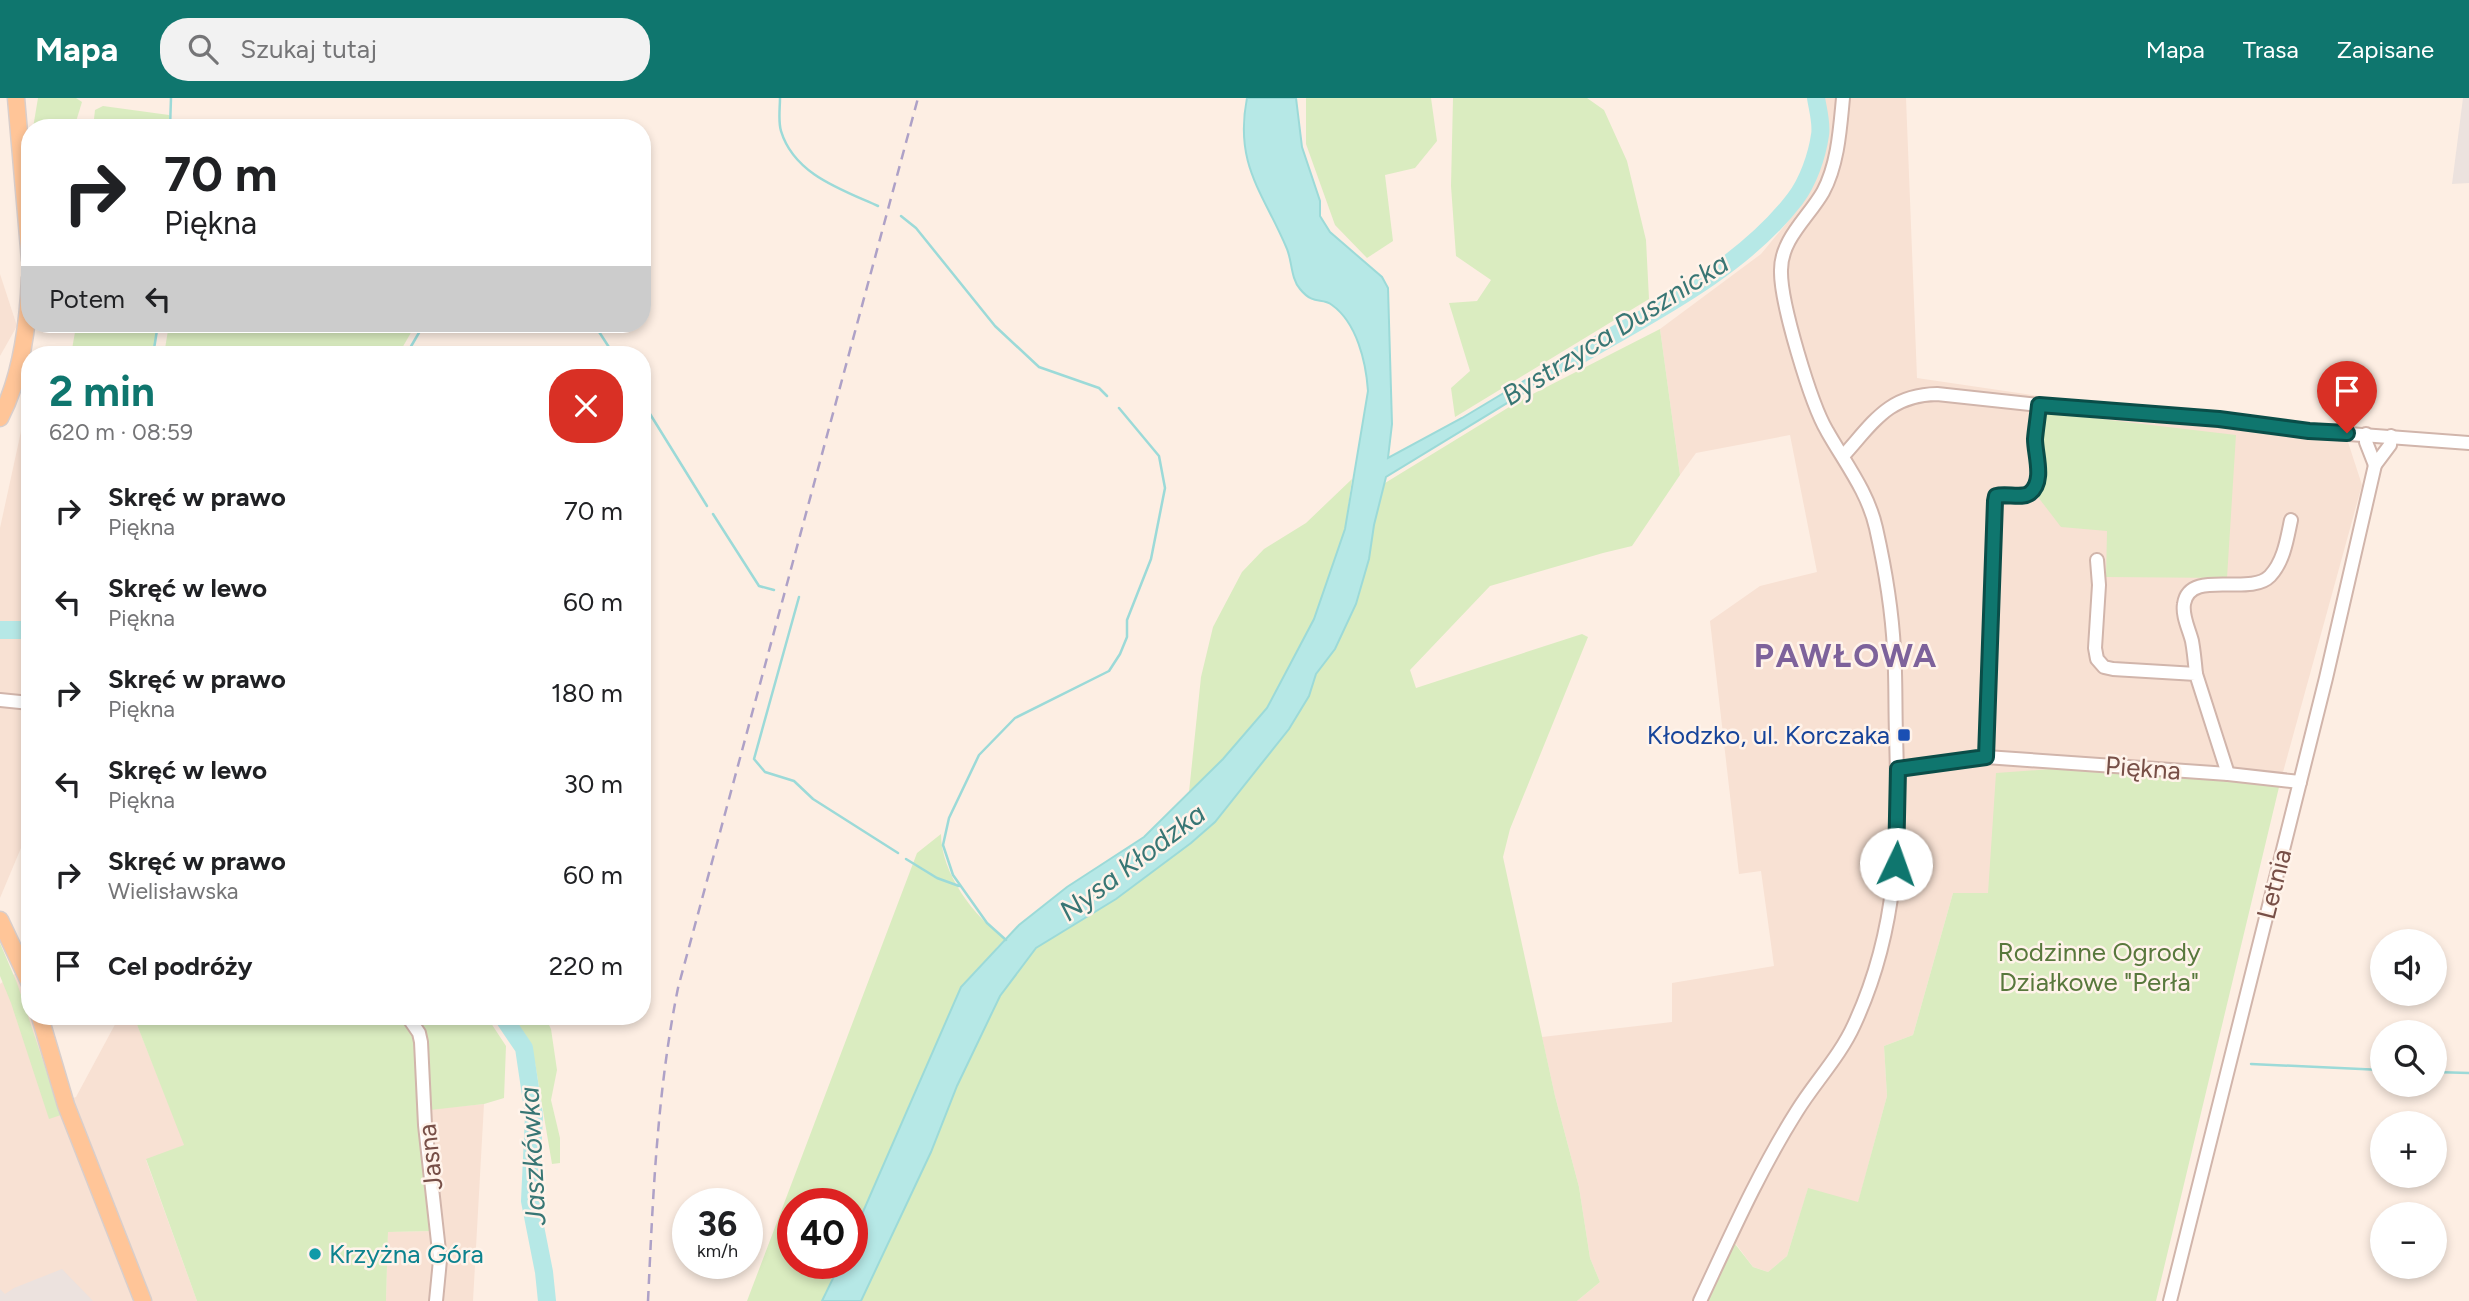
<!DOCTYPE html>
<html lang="pl">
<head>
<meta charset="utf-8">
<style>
	:root { --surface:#fff; --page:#f2f2f2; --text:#202124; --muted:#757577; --accent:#0f766e }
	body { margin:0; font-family:Figtree,sans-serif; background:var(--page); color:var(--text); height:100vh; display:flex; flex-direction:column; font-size:26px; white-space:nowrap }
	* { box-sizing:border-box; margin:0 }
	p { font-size:23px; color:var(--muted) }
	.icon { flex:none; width:38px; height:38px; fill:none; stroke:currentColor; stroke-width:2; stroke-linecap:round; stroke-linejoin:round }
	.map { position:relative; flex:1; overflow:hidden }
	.drawer { position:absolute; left:21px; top:248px; width:630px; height:679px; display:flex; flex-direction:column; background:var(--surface); border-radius:28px; box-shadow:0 4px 10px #0003 }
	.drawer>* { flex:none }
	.top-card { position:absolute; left:21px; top:21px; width:630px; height:214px; border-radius:28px; box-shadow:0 4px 10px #0003; background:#fff; color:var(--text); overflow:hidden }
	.buttons { position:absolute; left:2370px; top:831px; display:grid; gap:14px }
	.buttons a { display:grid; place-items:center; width:77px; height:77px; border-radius:50%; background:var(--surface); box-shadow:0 4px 10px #0003; font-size:35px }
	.speed { position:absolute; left:672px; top:1090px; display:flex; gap:14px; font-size:35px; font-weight:700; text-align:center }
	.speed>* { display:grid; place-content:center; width:91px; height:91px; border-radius:50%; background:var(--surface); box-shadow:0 4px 10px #0003; line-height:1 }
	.speed small { font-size:18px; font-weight:400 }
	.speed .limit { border:10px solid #d22; background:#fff; color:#111 }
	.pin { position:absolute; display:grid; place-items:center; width:60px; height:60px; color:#fff; margin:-72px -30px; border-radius:50% 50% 50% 0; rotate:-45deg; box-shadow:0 0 7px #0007 }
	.pin .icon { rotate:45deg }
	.me { position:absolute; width:77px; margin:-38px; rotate:3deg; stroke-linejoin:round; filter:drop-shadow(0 0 5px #0008) }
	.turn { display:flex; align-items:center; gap:24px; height:147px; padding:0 28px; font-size:32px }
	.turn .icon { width:91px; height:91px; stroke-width:2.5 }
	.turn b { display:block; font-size:49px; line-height:60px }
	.then { display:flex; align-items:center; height:66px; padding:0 28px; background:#0003; gap:14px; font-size:26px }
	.round { display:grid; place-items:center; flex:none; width:74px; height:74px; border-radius:28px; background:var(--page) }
	.head { display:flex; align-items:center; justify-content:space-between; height:119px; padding:0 28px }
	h1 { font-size:42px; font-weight:700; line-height:52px; color:var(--accent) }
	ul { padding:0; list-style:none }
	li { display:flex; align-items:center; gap:21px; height:91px; padding:0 28px }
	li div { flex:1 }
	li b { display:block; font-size:26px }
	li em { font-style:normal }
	header { display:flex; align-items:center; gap:42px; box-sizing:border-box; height:98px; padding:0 35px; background:var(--accent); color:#fff }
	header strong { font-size:33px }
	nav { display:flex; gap:38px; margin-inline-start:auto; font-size:24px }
	.search { width:490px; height:63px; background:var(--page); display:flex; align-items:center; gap:18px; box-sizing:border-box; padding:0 24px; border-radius:28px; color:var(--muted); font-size:26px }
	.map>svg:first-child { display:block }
</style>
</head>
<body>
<header>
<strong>Mapa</strong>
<div class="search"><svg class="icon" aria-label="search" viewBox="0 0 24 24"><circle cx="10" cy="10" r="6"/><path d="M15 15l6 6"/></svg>Szukaj tutaj</div>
<nav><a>Mapa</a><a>Trasa</a><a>Zapisane</a></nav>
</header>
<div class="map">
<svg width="2469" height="1203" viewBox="0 0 2469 1203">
	<rect width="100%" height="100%" fill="#fdeee3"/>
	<g fill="#f8e1d3">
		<polygon points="1824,0 1906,0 1917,280 2348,344 2362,387 2280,685 2051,671 1988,795 1953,795 1913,937 1884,948 1887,998 1858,1105 1808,1091 1787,1158 1768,1174 1753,1169 1733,1142 1704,1203 1577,1203 1600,1184 1590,1160 1579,1089 1555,998 1542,939 1672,924 1672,885 1774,868 1761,773 1739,776 1710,523 1760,488 1817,474 1790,337 1696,355 1680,377 1660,231 1761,156 1795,115 1822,67"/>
		<polygon points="0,176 17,228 0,258"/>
		<polygon points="30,292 30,739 26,738 0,800 0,430"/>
		<polygon points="30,870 30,919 48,919 73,1000 76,999 119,919 134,919 185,1047 146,1062 197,1203 0,1203 0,886 16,875"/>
		<polygon points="484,1006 473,1203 386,1203 388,1134 433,1133 421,1012"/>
	</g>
	<g fill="#ece2de">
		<polygon points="2463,0 2469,0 2469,85 2452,86"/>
		<polygon points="62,1171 93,1203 0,1203 0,1191 5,1196 14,1190"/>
	</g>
	<g fill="#daecc0">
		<polygon points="38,0 76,0 82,4 74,30 33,30"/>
		<polygon points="1306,0 1431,0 1437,43 1415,70 1385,77 1393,143 1367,160 1335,127 1306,46"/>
		<polygon points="1453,0 1587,0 1604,12 1627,63 1646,142 1649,201 1455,319 1451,290 1470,273 1449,205 1477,203 1491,182 1456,158 1451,88"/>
		<polygon points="103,8 169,17 170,30 93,30 95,12"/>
		<polygon points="40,226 159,226 153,257 71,257 75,234"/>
		<polygon points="169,226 416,226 398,257 164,257"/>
		<polygon points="1660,231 1680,377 1632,448 1603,455 1490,488 1410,572 1416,590 1582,536 1588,539 1510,731 1503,759 1555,998 1579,1089 1590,1160 1600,1184 1577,1203 861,1203 931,1054 957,988 1000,898 1036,850 1116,801 1191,745 1215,724 1289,631 1309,598 1316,576 1335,551 1356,506 1369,461 1374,427 1385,385 1519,303"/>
		<polygon points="2041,314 2236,337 2227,480 2106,479 2107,433 2061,429 2038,399 2042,366"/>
		<polygon points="1352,381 1345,431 1314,521 1299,552 1267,610 1223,661 1189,694 1201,579 1213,529 1242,474 1264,451 1306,425"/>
		<polygon points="2051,671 2280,685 2156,1203 1704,1203 1732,1142 1753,1169 1768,1174 1787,1158 1808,1090 1858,1104 1887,998 1884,948 1913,937 1953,795 1988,795 1996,675"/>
		<path d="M941 736C941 775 974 819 1005 841L997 849 905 1021 852 1139V1106H793V1166H840L822 1203H747L917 755Z"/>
		<polygon points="0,845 17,885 61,1017 49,1021 11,905 0,878"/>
		<polygon points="134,919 487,919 506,948 504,1000 484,1006 421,1013 433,1133 388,1134 386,1203 197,1203 146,1061 184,1047"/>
		<polygon points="511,919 545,919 551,931 557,972 551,1002 560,1040 560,1065 552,1066 535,965 527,941"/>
	</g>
	<path fill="#b6e8e6" stroke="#9cdad8" stroke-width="2" d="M1247 0H1296L1302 49 1320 103V118L1330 134 1382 179 1388 190 1392 326 1388 360 1462 320 1592 242 1589 258 1540 285 1386 379 1374 427 1369 461 1356 506 1335 551 1316 576 1309 598 1289 631 1215 724 1191 745 1116 801 1036 850 1000 898 957 988 931 1054 861 1203H822L840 1166H852V1139L961 889 1019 827 1067 789 1144 739 1223 661 1267 610 1314 521 1345 431 1368 293C1366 264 1357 225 1332 207 1321 199 1314 208 1300 191 1291 181 1292 163 1287 151 1263 94 1234 67 1247 0Z"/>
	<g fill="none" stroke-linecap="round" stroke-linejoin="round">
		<g stroke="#9cdad8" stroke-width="2.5">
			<path d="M780 0C780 10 778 23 781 33 794 76 840 91 878 108"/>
			<polyline points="170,30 171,0"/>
			<polyline points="901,118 916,130 995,228 1039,269 1099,290 1107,298"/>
			<polyline points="594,226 614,257"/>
			<polyline points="153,257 158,226"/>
			<polyline points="406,257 424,226"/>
			<polyline points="642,303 707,408"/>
			<polyline points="713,416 759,488 774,492"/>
			<polyline points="799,499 754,661 765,674 794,683 813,701 898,755"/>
			<polyline points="906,761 937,780 959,788"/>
			<polyline points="1006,842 987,825 953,777 943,747 949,720 979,657 1015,620 1109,573 1120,556 1127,539 1127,522 1151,461 1165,390 1159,358 1119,310"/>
			<polyline points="2251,966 2382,972"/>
			<polyline points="2434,974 2469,975"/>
		</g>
		<g stroke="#b6e8e6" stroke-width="18">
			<path d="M1571 262C1646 218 1741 172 1795 101 1808 84 1817 58 1820 37 1822 26 1818 12 1816 0"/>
			<polyline points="0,532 30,532"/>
			<polyline points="503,919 524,950 534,1017 530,1103 544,1174 547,1203"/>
		</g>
		<g stroke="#d1b5ab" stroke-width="16">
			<g id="minor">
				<polyline points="2366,336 2366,344 2375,367"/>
				<path d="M1843 358C1873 325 1888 297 1937 296L2039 307 2219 321 2309 333 2469 345"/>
				<polyline points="2097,462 2099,487 2095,550 2097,561 2104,569 2113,571 2196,576 2228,676"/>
				<path d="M2196 576C2195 565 2194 554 2192 543 2189 531 2182 518 2184 506 2189 470 2250 499 2270 478 2284 463 2287 441 2291 422"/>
				<polyline points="0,602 30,605"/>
				<path d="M1986 659 1995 403 1996 398C2006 395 2022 400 2030 395 2045 383 2035 357 2035 341 2036 330 2038 318 2039 307"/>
				<polyline points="1898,671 1986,659 2228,676 2300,684"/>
				<polyline points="408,919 419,935 421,944 425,1027 440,1162 436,1203"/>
				<path d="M1700 1203C1730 1139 1759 1073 1797 1013 1815 984 1840 958 1854 927 1899 830 1899 740 1896 636 1895 608 1896 580 1894 552 1892 512 1885 470 1876 430 1868 394 1845 365 1827 333 1811 306 1780 204 1781 172 1781 141 1808 120 1823 94 1838 66 1840 31 1843 0"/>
				<polyline points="2170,1203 2326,580 2375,367 2390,347 2391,338"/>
			</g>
		</g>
		<g stroke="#d9cecb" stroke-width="19">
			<g id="major">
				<polyline points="16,0 30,162"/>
				<path d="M0 320C22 278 28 226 30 180"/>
				<polyline points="0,822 30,886"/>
				<polyline points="40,919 66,1007 143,1203"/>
			</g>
		</g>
		<use href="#minor" stroke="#fff" stroke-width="12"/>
		<use href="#major" stroke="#ffc598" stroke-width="16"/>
		<path stroke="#aea1c7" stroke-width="2.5" stroke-dasharray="10 7" stroke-linecap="butt" d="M648 1203C653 1098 657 994 678 890L918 0"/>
	</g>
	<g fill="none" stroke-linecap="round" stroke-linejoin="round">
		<g stroke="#0a4d48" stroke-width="18">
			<path id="route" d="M1896 766 1898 671 1986 659 1995 403 1996 398C2006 395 2022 401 2030 395 2045 383 2035 357 2035 341 2036 330 2038 318 2039 307L2219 321 2309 333 2347 335"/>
		</g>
		<use href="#route" stroke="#0f766e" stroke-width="12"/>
	</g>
	<rect fill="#1a4fb4" stroke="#fff3ea" stroke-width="2.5" x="1897" y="630" width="14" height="14" rx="3.5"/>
	<circle fill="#0f9aa8" stroke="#fff3ea" stroke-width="2.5" cx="315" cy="1156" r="7"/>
	<g text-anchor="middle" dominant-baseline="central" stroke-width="5" stroke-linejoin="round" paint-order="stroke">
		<g font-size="26" fill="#164399" stroke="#fff3ea" text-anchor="end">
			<text x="1890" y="637">Kłodzko, ul. Korczaka</text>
		</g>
		<g font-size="26" fill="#774f47" stroke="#fff3ea">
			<text transform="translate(2143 670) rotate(4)">Piękna</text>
			<text transform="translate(2274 786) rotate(-76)">Letnia</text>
			<text transform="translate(430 1059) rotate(-96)">Jasna</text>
		</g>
		<g font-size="26" fill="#58783c" stroke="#fff3ea">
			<text x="2099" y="854">Rodzinne Ogrody<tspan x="2099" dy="30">Działkowe "Perła"</tspan></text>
		</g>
		<g font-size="26" fill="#0d838f" stroke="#fff3ea" text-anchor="start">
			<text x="329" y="1156">Krzyżna Góra</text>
		</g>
		<g font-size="28" font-style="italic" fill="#387674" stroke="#fff3ea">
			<text transform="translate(1615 231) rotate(-32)">Bystrzyca Dusznicka</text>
			<text transform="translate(1132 764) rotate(-37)">Nysa Kłodzka</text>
			<text transform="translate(532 1058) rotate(-93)">Jaszkówka</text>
		</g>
		<g font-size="33" font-weight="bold" letter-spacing="2" fill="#7d629b" stroke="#fff3ea">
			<text x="1846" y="557">PAWŁOWA</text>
		</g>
	</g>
</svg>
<div class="buttons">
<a><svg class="icon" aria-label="sound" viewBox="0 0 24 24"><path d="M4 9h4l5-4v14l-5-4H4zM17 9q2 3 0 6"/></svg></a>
<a><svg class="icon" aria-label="search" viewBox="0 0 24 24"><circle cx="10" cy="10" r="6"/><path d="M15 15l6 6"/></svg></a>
<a>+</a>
<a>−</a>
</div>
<div class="speed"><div>36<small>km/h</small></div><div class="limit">40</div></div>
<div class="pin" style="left:2347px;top:335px;background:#d93025"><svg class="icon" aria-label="arrive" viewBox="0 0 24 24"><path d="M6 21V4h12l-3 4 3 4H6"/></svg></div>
<svg class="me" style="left:1896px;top:766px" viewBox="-20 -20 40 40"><circle r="19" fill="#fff"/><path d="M0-13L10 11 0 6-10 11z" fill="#0f766e"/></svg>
<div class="top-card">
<div class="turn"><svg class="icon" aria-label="right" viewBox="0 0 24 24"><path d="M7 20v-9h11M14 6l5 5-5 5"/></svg><div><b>70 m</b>Piękna</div></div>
<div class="then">Potem<svg class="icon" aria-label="left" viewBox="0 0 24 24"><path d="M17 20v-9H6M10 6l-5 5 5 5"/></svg></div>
</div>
<section class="drawer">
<div class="head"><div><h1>2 min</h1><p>620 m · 08:59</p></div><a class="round" style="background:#d93025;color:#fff"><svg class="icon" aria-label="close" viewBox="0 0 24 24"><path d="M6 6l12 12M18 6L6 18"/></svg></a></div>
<ul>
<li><svg class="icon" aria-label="right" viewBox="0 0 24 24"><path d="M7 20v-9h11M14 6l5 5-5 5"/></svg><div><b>Skręć w prawo</b><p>Piękna</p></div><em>70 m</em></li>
<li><svg class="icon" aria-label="left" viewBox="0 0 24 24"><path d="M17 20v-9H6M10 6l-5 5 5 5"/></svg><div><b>Skręć w lewo</b><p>Piękna</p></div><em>60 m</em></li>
<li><svg class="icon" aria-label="right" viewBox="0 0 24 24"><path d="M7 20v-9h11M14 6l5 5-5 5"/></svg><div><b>Skręć w prawo</b><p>Piękna</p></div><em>180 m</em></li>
<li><svg class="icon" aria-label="left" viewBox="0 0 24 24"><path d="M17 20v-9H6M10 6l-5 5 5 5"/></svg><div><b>Skręć w lewo</b><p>Piękna</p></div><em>30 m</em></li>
<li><svg class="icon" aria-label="right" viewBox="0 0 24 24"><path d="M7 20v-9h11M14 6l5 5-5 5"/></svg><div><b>Skręć w prawo</b><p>Wielisławska</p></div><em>60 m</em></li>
<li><svg class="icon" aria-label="arrive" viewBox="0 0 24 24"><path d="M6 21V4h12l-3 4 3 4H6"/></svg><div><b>Cel podróży</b></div><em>220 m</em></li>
</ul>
</section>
</div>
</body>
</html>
